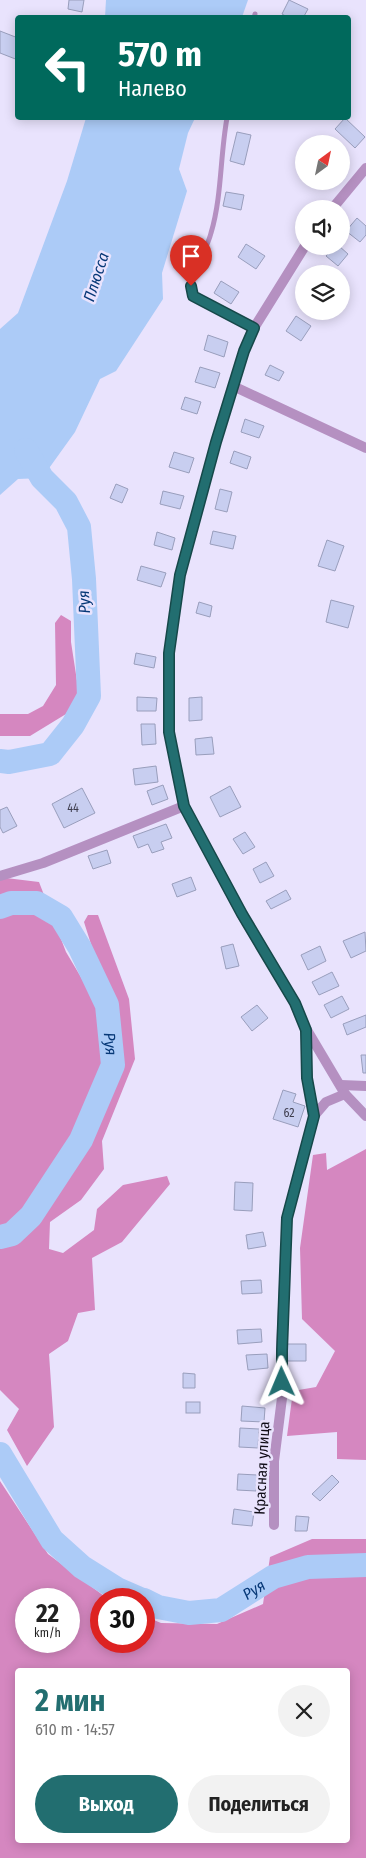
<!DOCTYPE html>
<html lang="ru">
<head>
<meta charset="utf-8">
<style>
	:root { --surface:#fff; --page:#f2f2f2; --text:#222; --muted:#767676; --accent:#226e70 }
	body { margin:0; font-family:"Fira Sans Condensed",sans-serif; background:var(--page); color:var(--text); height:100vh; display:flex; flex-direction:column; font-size:19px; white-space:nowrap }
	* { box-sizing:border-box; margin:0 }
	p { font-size:16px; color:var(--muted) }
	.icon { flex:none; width:28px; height:28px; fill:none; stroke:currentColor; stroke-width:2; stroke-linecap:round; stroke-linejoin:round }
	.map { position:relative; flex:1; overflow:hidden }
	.details { position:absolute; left:15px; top:1668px; width:335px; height:175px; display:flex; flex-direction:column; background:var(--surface); border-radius:5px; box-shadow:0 2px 12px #0003 }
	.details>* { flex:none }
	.top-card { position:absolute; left:15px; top:15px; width:336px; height:105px; border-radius:5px; box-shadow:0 2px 12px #0003; background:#00695c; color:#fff; overflow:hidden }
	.needle { width:32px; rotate:33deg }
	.controls { position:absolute; left:295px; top:135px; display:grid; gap:10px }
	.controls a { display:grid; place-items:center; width:55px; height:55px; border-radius:50%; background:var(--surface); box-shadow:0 2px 12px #0003; font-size:25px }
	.speed { position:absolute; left:15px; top:1588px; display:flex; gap:10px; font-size:25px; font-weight:700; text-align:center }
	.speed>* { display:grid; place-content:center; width:65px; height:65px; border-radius:50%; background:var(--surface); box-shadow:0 2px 12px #0003; line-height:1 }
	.speed small { font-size:12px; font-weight:400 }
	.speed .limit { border:8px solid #d22; background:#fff; color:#111 }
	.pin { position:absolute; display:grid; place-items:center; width:42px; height:42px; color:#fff; margin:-51px -21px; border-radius:50% 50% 50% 0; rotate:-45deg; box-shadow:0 0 5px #0007 }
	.pin .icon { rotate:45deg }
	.me { position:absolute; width:55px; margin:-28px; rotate:359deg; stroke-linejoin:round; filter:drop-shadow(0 0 4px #0008) }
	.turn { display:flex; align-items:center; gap:18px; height:105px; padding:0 20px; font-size:22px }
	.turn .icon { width:65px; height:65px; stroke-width:2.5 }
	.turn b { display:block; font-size:35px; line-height:42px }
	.round { display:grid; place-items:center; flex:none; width:52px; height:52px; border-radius:26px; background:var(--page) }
	.overview { display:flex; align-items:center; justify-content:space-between; height:85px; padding:0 20px }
	h1 { font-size:30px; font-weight:700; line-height:38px; color:var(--accent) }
	.action { display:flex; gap:10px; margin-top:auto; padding:10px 20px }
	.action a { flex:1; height:58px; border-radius:30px; background:var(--accent); color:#fff; font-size:20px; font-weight:700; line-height:58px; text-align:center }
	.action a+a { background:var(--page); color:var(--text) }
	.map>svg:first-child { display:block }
</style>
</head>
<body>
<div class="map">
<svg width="366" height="1858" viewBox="0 0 366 1858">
	<rect width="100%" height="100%" fill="#e9e3fd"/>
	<g fill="#d587c0" fill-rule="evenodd">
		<polygon points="61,615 71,621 71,642 79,694 66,714 30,736 0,736 0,714 28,714 43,706 56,685 55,623"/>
		<polygon points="6,878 39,882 66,952 91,994 101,985 96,960 84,922 88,915 98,915 129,999 135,1059 102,1141 104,1169 81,1200 50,1222 49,1249 63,1253 94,1230 97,1209 123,1185 167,1176 170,1184 122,1242 92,1258 95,1310 78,1313 68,1341 49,1354 54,1427 27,1466 7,1430 19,1409 0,1390 0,880"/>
		<polygon points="366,1149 366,1460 337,1459 337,1432 287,1436 293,1391 316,1387 335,1351 302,1319 300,1248 313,1155 326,1153 327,1170"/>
		<path d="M0 1481 48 1554 108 1599H101V1641H144V1616L161 1623 217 1624 263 1604 270 1557 312 1539H366V1858H0ZM26 1599H69V1641H26ZM18 1670H348V1840H18Z"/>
	</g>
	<g fill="#accbf7">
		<polygon points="106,0 248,0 242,17 105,17"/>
		<polygon points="86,118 195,118 188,133 179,169 187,191 162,273 163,299 116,371 100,379 75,432 42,478 18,479 0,495 0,329 18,313 67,181"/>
	</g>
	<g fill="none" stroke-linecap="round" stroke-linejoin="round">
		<g stroke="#accbf7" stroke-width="24">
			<polyline points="0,761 9,762 50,754 73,725 89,696 84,579 79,527 66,502 42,478 26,450"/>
			<path id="s1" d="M0 907 11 903H37L61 917 80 948 107 1005 113 1065 81 1140 31 1216 12 1234 0 1237"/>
			<polyline points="0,1454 52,1540 82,1567 117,1589 140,1599"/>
			<path id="s2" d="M144 1600 158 1607 189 1613 221 1610 273 1577 308 1567 366 1565"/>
		</g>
	</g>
	<g fill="#c8cef0" stroke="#999ebc">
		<polygon points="69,0 84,0 82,12 68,9"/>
		<polygon points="289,0 308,9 303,18 289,18 282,14"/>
		<polygon points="0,31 18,38 18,60 0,53"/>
		<polygon points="345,118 365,137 355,148 335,129"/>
		<polygon points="237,132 251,135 244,165 230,161"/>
		<polygon points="226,192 244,195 241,210 223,206"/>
		<polygon points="357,218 366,226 366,235 360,242 346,231"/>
		<polygon points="246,244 265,256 256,269 238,257"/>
		<polygon points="335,246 339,246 348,254 338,266 326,256"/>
		<polygon points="304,278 304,292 297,287"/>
		<polygon points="221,281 239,292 231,304 214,293"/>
		<polygon points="296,316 311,326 301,341 286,331"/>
		<polygon points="208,335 228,342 224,357 204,350"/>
		<polygon points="270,365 284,372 279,381 265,375"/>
		<polygon points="200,367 220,373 215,388 195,382"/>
		<polygon points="185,397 201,402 197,414 181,409"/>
		<polygon points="245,419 264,426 259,438 241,432"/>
		<polygon points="234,451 251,457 247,469 230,463"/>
		<polygon points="174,452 194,458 189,473 169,467"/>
		<polygon points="116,484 128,489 122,503 110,498"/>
		<polygon points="220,489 232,492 227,512 215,509"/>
		<polygon points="163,491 184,496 180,509 160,504"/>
		<polygon points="213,531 236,536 233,549 210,544"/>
		<polygon points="157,532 175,538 172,550 154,545"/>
		<polygon points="327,540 344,546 335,571 318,566"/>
		<polygon points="141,566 166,573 161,587 137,580"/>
		<polygon points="331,600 354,606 348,628 326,622"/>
		<polygon points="199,602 212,606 210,617 196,613"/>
		<polygon points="136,653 156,657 154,668 134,664"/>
		<polygon points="137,697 157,698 156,711 137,711"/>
		<polygon points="202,697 202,720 189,721 189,698"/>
		<polygon points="141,724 155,724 156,744 142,745"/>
		<polygon points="212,737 214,754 196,755 195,739"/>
		<polygon points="156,766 158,782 135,785 133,769"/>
		<polygon points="163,785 168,799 152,805 147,791"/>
		<polygon points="230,786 241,807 220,817 210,797"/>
		<polygon points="82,788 95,813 64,828 52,804"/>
		<polygon points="7,807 17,826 3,833 0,827 0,810"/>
		<polygon points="166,824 172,838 161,842 164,849 152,853 148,844 138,848 133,836"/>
		<polygon points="245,832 255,847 243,854 233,839"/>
		<polygon points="107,850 111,863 93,869 88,856"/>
		<polygon points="266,862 274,876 260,883 253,869"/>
		<polygon points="191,877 196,890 177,897 172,884"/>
		<polygon points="286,890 291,899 271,909 266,901"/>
		<polygon points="365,932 366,951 351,958 343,941"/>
		<polygon points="233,944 239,966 226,969 221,947"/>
		<polygon points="320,946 326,961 308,970 301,955"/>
		<polygon points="332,972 339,986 319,995 312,982"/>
		<polygon points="342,996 349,1009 331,1018 324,1005"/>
		<polygon points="257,1005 268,1018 252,1031 241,1017"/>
		<polygon points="366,1015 366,1027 347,1035 343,1024"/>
		<polygon points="361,1055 366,1055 366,1073 363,1073"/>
		<polygon points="283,1090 296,1094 293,1102 305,1106 298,1127 273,1119"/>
		<polygon points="235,1182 253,1183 252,1211 234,1210"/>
		<polygon points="263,1232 266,1246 248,1249 246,1235"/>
		<polygon points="261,1280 262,1293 242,1294 241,1281"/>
		<polygon points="261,1329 262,1342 238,1344 237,1330"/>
		<polygon points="287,1344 306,1344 306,1361 286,1361"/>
		<polygon points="267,1354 268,1368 248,1370 246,1355"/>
		<polygon points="183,1373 195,1374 195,1388 183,1388"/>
		<rect x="186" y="1402" width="14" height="11"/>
		<polygon points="242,1406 265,1408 264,1422 241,1421"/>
		<polygon points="240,1428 259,1429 258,1448 239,1447"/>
		<polygon points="238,1474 257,1475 256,1491 237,1490"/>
		<polygon points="332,1475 339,1482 320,1501 312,1494"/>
		<polygon points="234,1509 254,1512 252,1526 232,1524"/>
		<polygon points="296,1516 309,1517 307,1531 295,1531"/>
	</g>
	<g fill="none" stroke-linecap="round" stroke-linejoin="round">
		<g stroke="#b590c1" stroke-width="5">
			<polyline points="254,18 255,14"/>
			<path d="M227 118C220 156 222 196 211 233 206 253 188 276 193 296L254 328"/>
		</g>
		<g stroke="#b590c1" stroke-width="10">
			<polyline points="332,209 366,168"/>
			<polyline points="233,386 366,448"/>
			<polyline points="0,876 43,863 184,806"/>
			<polyline points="307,1030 345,1094 366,1116"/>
			<polyline points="341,1085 366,1086"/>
			<polyline points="314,1116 326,1102 345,1094"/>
			<polyline points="274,1525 274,1461 282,1398 281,1351 287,1218 314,1116 307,1078 306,1030 295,1003 242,915 184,806 169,732 169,653 180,575 216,442 244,351 254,328 305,246"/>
		</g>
	</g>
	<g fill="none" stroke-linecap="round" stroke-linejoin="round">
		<g stroke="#164849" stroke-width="12">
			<polyline id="route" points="191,286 193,296 254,328 244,351 216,442 180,575 169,653 169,732 184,806 242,914 295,1003 306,1030 307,1078 314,1116 287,1218 282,1351 282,1382"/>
		</g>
		<use href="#route" stroke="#226e70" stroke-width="9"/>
	</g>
	<g text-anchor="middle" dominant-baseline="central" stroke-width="5" stroke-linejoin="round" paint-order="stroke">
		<g font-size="12" fill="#3e3d4d">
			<text x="73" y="808">44</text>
			<text x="289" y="1113">62</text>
		</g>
		<g font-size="15" fill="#100d17" stroke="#e9e3fd">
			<text transform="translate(262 1468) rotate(-87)">Красная улица</text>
		</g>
		<g font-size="16" font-style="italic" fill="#073877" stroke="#e9e3fd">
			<text transform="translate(96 277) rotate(-72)">Плюсса</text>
			<text transform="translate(84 602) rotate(-93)">Руя</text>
			<text stroke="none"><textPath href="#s1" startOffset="204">Руя</textPath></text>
			<text stroke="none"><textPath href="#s2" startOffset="118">Руя</textPath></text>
		</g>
	</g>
</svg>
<div class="controls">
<a><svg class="needle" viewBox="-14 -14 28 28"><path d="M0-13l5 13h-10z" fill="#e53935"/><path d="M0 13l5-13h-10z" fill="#767676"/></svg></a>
<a><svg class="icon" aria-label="sound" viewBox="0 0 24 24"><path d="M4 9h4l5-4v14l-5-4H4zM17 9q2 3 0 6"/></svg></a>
<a><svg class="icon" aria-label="layers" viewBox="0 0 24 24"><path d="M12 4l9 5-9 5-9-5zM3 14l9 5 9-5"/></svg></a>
</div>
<div class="speed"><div>22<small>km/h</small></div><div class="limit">30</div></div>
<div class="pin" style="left:191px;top:286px;background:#d93025"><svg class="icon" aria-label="arrive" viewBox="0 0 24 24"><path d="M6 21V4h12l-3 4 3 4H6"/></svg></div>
<svg class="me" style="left:282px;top:1382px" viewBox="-20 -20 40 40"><path d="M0-17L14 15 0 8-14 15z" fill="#226e70" stroke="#fff" stroke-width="4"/></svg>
<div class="top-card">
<div class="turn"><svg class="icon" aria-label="left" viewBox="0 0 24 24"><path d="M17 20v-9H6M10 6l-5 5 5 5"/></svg><div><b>570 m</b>Налево</div></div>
</div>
<section class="details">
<div class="overview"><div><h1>2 мин</h1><p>610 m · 14:57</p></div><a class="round"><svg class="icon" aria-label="close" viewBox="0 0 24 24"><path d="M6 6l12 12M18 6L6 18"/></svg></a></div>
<div class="action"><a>Выход</a><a>Поделиться</a></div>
</section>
</div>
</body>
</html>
